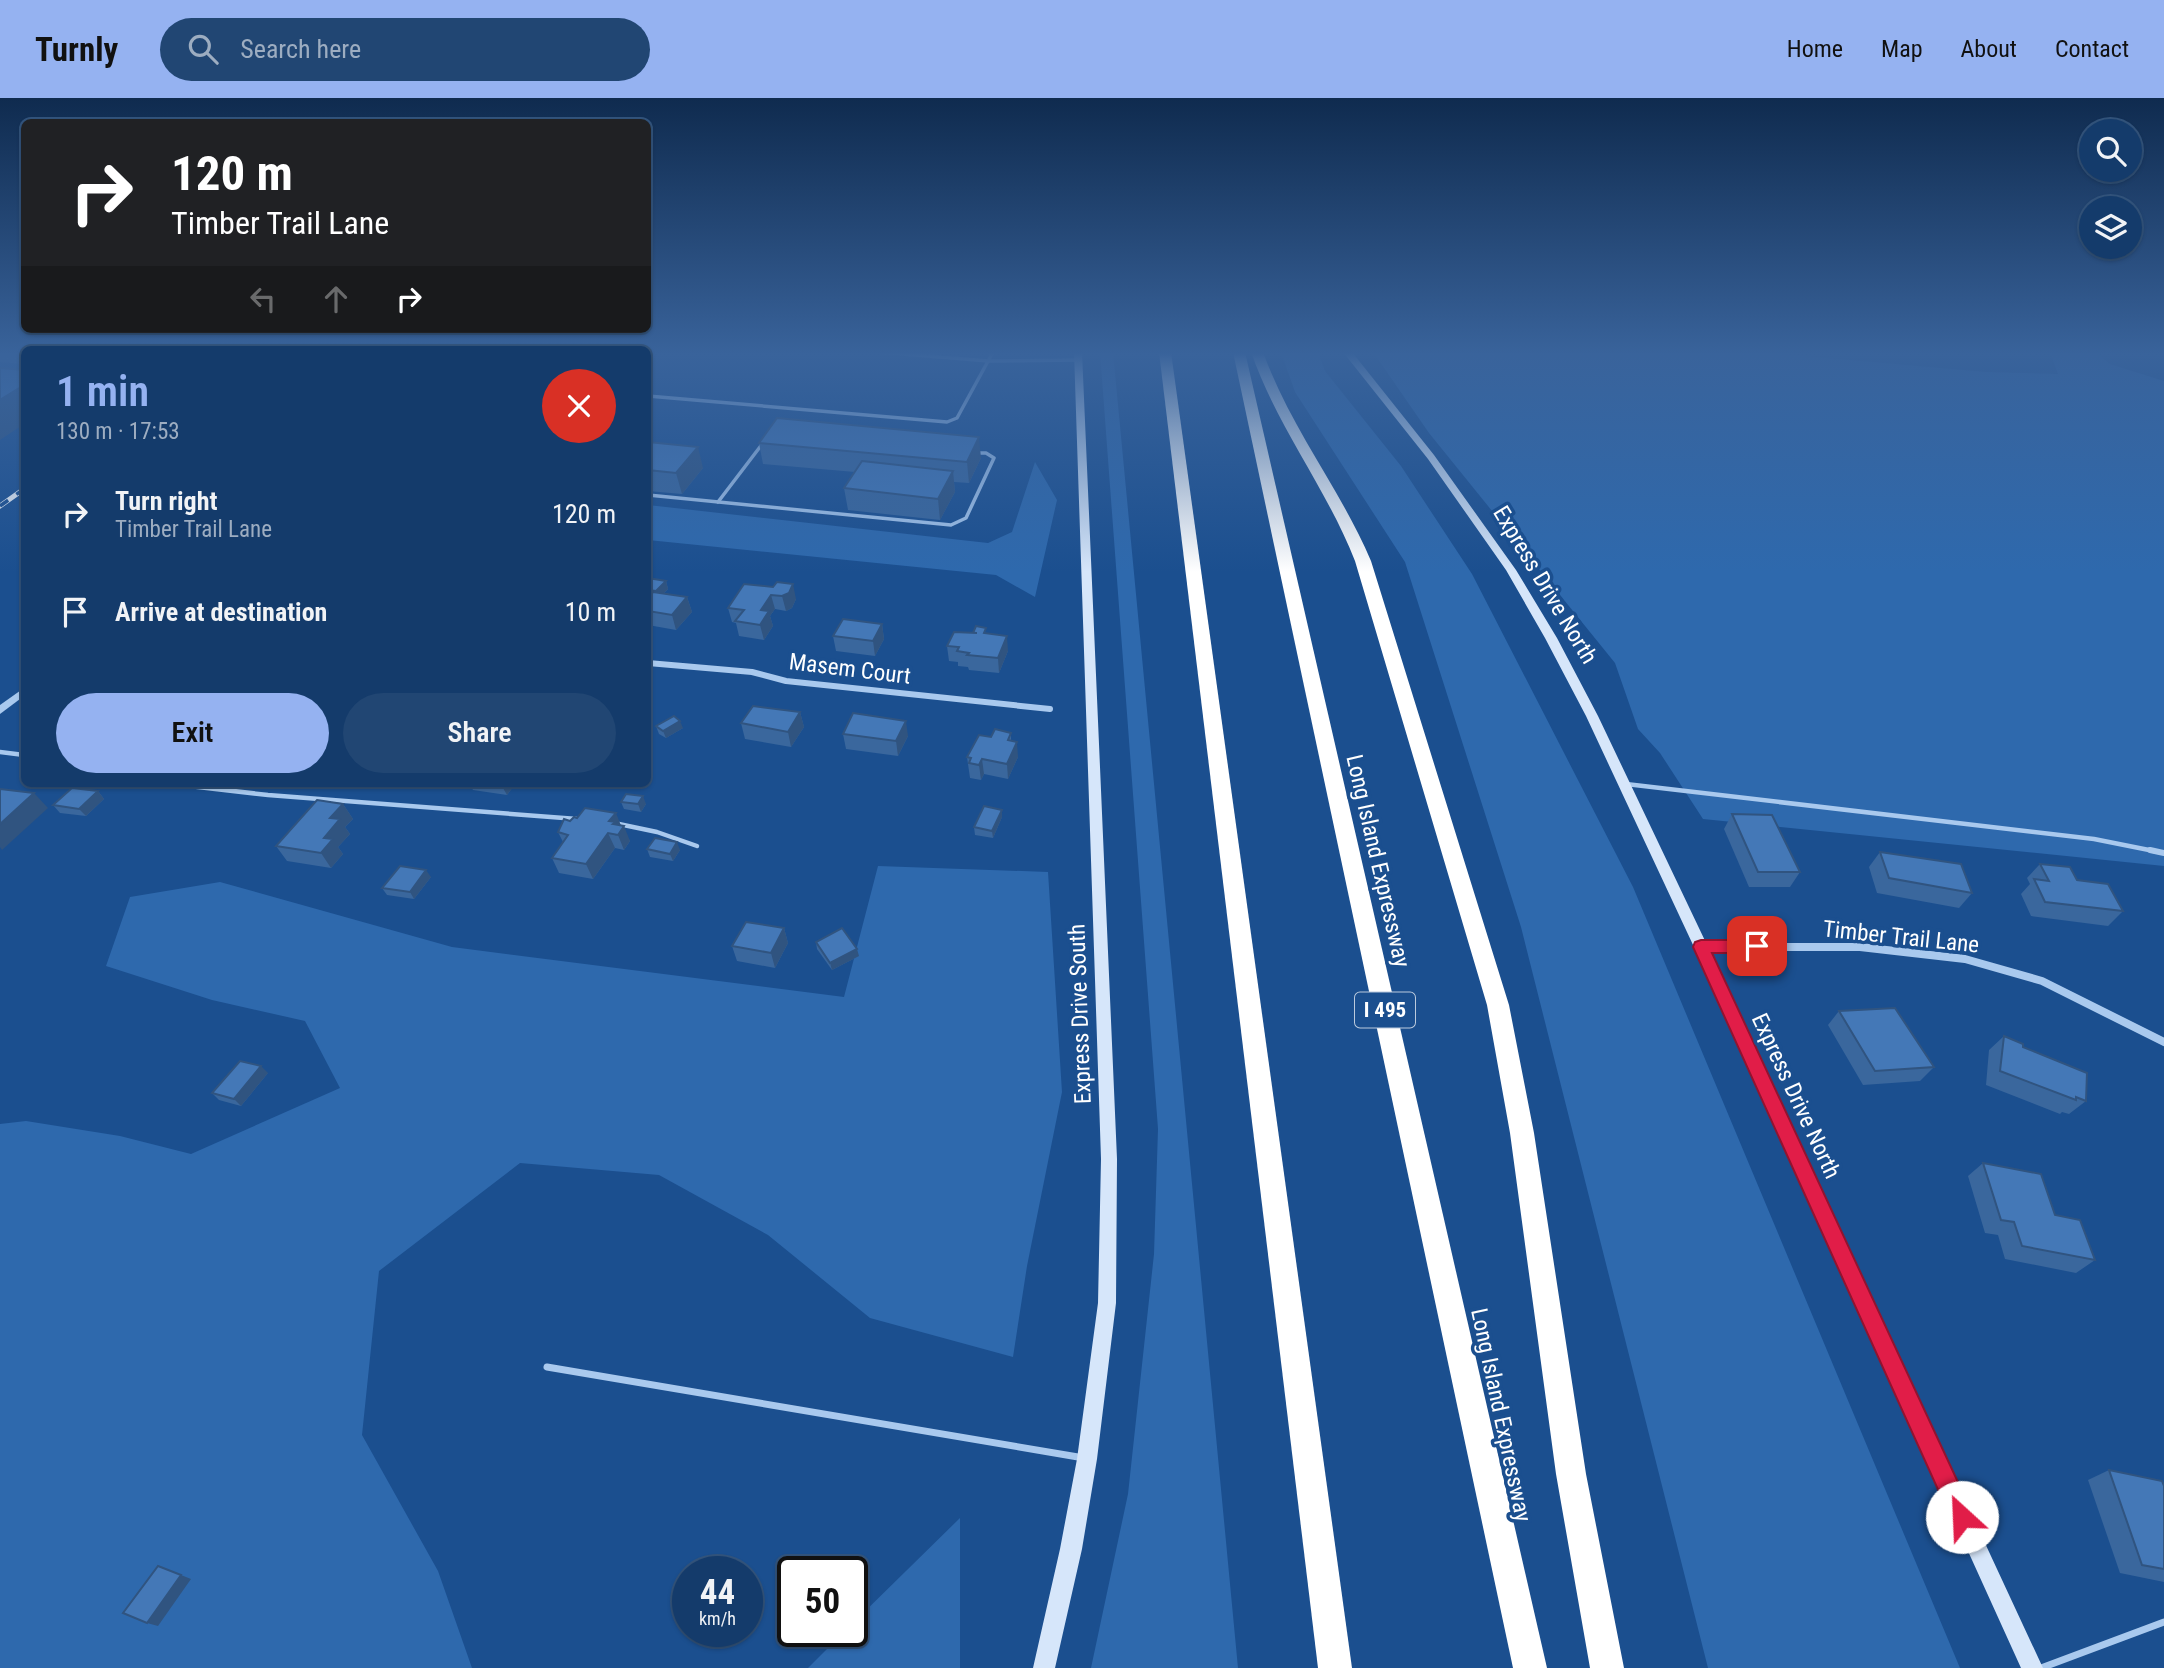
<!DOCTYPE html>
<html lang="en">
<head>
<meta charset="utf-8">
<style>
	:root { --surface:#143b6b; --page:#214673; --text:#f1f3f6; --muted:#9dadc1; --line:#33557e; --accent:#95b2f1 }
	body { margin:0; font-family:"Roboto Condensed",sans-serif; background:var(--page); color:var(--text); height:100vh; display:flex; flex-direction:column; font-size:26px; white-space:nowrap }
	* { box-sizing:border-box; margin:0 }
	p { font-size:23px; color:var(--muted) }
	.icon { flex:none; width:38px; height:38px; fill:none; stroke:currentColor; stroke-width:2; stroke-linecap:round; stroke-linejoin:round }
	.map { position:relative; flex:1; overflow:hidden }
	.panel { position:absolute; left:21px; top:248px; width:630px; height:441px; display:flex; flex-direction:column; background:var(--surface); border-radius:10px; box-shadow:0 2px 5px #0004,0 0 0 2px var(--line) }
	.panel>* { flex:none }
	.top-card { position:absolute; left:21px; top:21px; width:630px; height:214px; border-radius:10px; box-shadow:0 2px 5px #0004,0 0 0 2px var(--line); background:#202124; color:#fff; overflow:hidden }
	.tools { position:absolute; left:2079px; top:21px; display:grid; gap:14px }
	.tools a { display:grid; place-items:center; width:63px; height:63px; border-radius:50%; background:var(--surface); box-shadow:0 2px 5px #0004,0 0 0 2px var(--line); font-size:35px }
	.speed { position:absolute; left:672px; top:1458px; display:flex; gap:14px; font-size:35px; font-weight:700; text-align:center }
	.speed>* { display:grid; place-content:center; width:91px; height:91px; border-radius:50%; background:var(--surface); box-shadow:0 2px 5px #0004,0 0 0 2px var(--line); line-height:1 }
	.speed small { font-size:18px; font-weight:400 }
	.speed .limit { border:4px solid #111; border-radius:10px; background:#fff; color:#111 }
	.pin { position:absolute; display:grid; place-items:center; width:60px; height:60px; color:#fff; margin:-30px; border-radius:14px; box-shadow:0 4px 10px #0006 }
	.me { position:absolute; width:77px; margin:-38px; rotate:335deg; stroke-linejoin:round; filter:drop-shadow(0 0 5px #0008) }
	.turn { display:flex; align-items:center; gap:24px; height:147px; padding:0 35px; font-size:32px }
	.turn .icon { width:91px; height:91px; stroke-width:2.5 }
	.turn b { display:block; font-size:49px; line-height:60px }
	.lanes { display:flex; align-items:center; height:66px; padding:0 35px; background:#0003; justify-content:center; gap:35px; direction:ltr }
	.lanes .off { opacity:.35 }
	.round { display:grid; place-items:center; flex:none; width:74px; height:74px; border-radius:37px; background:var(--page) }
	.head { display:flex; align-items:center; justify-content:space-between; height:119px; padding:0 35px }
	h1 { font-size:42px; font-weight:600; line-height:52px; color:var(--accent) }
	.action { display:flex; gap:14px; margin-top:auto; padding:14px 35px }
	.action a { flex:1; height:80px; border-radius:42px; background:var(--accent); color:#111; font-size:28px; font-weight:600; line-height:80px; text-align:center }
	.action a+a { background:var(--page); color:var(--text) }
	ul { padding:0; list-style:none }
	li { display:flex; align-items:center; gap:21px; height:98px; padding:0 35px }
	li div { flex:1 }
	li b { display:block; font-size:26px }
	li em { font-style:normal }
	header { display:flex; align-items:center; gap:42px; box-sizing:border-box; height:98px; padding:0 35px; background:var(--accent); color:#111 }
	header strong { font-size:33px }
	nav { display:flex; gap:38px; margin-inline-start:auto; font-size:24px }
	.search { width:490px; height:63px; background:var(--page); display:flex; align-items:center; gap:18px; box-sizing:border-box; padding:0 24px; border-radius:38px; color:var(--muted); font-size:26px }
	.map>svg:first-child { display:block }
</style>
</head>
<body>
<header>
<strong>Turnly</strong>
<div class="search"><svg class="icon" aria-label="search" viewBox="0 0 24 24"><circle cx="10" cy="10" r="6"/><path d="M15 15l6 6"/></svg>Search here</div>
<nav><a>Home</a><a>Map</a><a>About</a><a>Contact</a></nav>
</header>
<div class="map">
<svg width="2164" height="1570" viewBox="0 0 2164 1570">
	<rect width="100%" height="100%" fill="#1b4f8f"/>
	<g fill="#2e69ad">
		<polygon points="1100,254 1113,254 1238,1570 1091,1570 1128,1396 1154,1156 1158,1031"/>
		<polygon points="1281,254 1318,254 1325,273 1401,368 1472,476 1633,789 1960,1570 1708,1570 1521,829 1405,464 1295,294"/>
		<polygon points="1373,254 1758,254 1986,274 2058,276 2050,254 2095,254 2110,266 2164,283 2164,768 1703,721 1660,655 1638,631 1615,565 1429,335"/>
		<polygon points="1035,364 1057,402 1035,499 996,477 648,442 648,407 988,445 1012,434"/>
		<polygon points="878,768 1048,774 1062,994 1027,1168 1013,1259 870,1220 768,1137 659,1077 520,1065 379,1173 362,1337 438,1473 472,1570 0,1570 0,1026 26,1023 120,1038 191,1056 340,990 305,923 212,902 106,868 130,799 220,784 452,849 844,899"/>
		<polygon points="960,1420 960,1570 808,1570 845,1533 852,1533 852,1526"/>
	</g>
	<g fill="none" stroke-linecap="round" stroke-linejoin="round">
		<g stroke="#a9c9ee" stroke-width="3.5">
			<polyline points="878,254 989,263 1079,262"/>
			<polyline points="648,298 947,324 957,320 993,254"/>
			<polyline points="648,397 951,427 966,420 994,360 986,355 976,355"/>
			<polyline points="718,404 763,345"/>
		</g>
		<g stroke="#a9c9ee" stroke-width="4.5">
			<polyline points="0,654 24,657"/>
			<polyline points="172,686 268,697 577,721"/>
			<polyline points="1626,686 2094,741 2159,754"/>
			<polyline points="614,725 657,734 697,748"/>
		</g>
		<polyline stroke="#a9c9ee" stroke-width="6" points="2150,752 2164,755"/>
		<g stroke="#a9c9ee" stroke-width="7">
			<polyline points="547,1269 1084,1360"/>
			<polyline points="2041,1570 2164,1524"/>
		</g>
		<polyline stroke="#a9c9ee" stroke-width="6" points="648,565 752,574 786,583 1050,611"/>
		<polyline stroke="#a9c9ee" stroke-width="8" points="1701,849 1860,849 1965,861 2042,883 2164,944"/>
		<polygon fill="#a9c9ee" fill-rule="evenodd" points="24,590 24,598 0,616 0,607"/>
		<g fill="#d6e6fa" fill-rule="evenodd">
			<polygon points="1074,254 1082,254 1117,1061 1116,1205 1097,1361 1082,1451 1055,1570 1033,1570 1060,1451 1077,1361 1098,1205 1101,1061"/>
			<polygon points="1343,254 1352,254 1434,357 1516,472 1557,540 1598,618 1708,849 2043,1570 2021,1570 1694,849 1586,618 1545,540 1506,472 1428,361"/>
		</g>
		<g fill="#fff" fill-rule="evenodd">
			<polygon points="1159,254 1171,254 1352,1570 1318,1570"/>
			<polygon points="1233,254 1245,254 1547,1570 1513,1570"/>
			<path d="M1251 254H1263C1291 331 1340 390 1371 463L1509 907 1534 1035 1586 1376 1624 1570H1590L1556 1376 1510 1035 1487 907 1355 463C1326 389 1278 331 1251 254Z"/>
		</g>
		<g stroke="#fff" stroke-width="5">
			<polyline id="rail" points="0,408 24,391"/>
		</g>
		<use href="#rail" stroke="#1b4f8f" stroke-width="3.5" stroke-dasharray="10" stroke-linecap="butt"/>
	</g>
	<g fill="#3a679d">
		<polygon points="0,254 24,254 24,266 0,264"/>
		<polygon points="648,344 703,370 682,396 648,393"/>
		<polygon points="759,345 981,360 969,385 954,384 955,394 940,422 848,412 844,390 855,374 763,366"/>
		<polygon points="648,480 666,483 668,491 664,495 687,499 692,514 676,532 648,527"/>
		<polygon points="744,486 796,501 792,510 786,513 775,511 770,518 773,528 764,542 739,538 736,525 732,524 728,510"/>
		<polygon points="882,526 884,541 875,558 836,553 833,538"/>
		<polygon points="987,536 1008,553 999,575 969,572 968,569 958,568 958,564 949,563 947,548"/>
		<polygon points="800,614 804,629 791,649 745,641 741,625"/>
		<polygon points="656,628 683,630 666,640 659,636"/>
		<polygon points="1011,635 1011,642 1018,659 1008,681 984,676 981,682 970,680 967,659 991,639"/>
		<polygon points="843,636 908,638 898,658 846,651"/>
		<polygon points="469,686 515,686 507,697 473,692"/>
		<polygon points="98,693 104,701 86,718 60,715 53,707"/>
		<polygon points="621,704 646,706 641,714 624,711"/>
		<polygon points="343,706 353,721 345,729 350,736 338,749 343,756 331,770 287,763 276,748"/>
		<polygon points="1732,716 1800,774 1790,789 1749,789 1724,731"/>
		<polygon points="1002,719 993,740 975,737 974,729"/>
		<polygon points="621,728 630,743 624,752 615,750 593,781 559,775 552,760 563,744 558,734"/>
		<polygon points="647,751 680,752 673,763 650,759"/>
		<polygon points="1880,754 1972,795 1959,810 1877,795 1869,769"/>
		<polygon points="2040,766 2077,782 2123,813 2108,828 2031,818 2021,796 2030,786 2027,780"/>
		<polygon points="431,779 414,801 387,797 382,790"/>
		<polygon points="784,830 788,845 775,870 737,863 732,848"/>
		<polygon points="816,844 859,858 832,872 817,851"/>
		<polygon points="1839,913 1934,969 1920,983 1863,987 1828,927"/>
		<polygon points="2004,938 2023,949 2086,1003 2069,1016 2062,1014 2060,1016 1986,987 1989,952"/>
		<polygon points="268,975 241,1008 219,1002 212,995"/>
		<polygon points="1983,1065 2055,1117 2095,1162 2076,1175 2005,1161 1998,1137 1985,1135 1968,1078"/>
		<polygon points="2109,1372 2164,1388 2164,1484 2120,1475 2088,1382"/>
	</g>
	<g fill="#305480">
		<polygon points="24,287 24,326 0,342 0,302"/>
		<polygon points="979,339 981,360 969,385 967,364"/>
		<polygon points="698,349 703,370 682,396 676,375"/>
		<polygon points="953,373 955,394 940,422 938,401"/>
		<polygon points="666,483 668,491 658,501 656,493"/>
		<polygon points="793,486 796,501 792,510 786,513 782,498"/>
		<polygon points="771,497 775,511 770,518 773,528 764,542 760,527 761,512"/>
		<polygon points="687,499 692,514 676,532 672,517"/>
		<polygon points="882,526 884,541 875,558 873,543"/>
		<polygon points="1007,538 1008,553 999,575 998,560"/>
		<polygon points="800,614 804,629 791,649 788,634"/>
		<polygon points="680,623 683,630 666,640 663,633"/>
		<polygon points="906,623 908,638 898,658 896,643"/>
		<polygon points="1017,644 1018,659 1008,681 1007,666"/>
		<polygon points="982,661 984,676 981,682 979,667"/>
		<polygon points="506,686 515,686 507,697 503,690"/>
		<polygon points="98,693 104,701 86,718 79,711"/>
		<polygon points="34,695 48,710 2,752 0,749 0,726"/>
		<polygon points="643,698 646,706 641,714 638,706"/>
		<polygon points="343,706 353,721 345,729 350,736 338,749 343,756 331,770 321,755 324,740 330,720"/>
		<polygon points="1002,712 1002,719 993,740 992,733"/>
		<polygon points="616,715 622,730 624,728 630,743 624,752 618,737 617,736 616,738 609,723"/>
		<polygon points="608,735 615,750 593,781 586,766"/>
		<polygon points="677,744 680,752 673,763 670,756"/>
		<polygon points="426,772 431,779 414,801 410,794"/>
		<polygon points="784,830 788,845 775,870 771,855"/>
		<polygon points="857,851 859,858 832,872 830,865"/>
		<polygon points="261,968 268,975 241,1008 234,1001"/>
		<polygon points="181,1477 191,1481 158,1528 147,1525"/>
	</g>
	<g fill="#4478b7" stroke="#305480" stroke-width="2">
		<polygon points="1,270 24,272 24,287 0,302 0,271"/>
		<polygon points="777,320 979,339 967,364 759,345"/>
		<polygon points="648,344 698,349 676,375 648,372"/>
		<polygon points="862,363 953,373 938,401 844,390"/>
		<polygon points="648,480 666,483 656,493 648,492"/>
		<polygon points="777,484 793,486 789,495 782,498 771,497 761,512 769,513 760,527 735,523 744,512 728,510 744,486 773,489"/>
		<polygon points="653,494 687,499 672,517 648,513 648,500"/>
		<polygon points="843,521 882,526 873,543 833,538"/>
		<polygon points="976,528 986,530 984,535 1007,538 998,560 967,557 969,555 957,553 959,549 947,548 954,534 977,535 973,535"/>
		<polygon points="753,608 800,614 788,634 741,625"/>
		<polygon points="853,615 906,623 896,643 843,636"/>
		<polygon points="674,618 680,623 663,633 656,628"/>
		<polygon points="995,631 1011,635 1008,642 1017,644 1007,666 982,661 979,667 969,665 971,660 967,659 979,637 991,639"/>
		<polygon points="478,686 506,686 503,690"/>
		<polygon points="72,690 98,693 79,711 53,707"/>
		<polygon points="0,691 34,695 0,726"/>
		<polygon points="626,696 643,698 638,706 621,704"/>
		<polygon points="317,702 343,706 330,720 340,721 324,740 333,741 321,755 276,748"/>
		<polygon points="984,708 1002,712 992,733 974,729"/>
		<polygon points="585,710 616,715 609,723 616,724 613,726 624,728 618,737 608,735 586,766 552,760 568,737 558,734 564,721 570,723 574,719 577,720"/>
		<polygon points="1732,716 1772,717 1800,774 1758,774"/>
		<polygon points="655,740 677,744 670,756 647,751"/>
		<polygon points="1880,754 1961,766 1972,795 1889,780"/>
		<polygon points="2040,766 2070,769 2077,782 2108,786 2123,813 2045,804 2034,781 2049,783"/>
		<polygon points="400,768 426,772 410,794 382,790"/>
		<polygon points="746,824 784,830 771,855 732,848"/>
		<polygon points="842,830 857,851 830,865 816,844"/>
		<polygon points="1895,910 1934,969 1875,973 1839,913"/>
		<polygon points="2004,938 2023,946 2023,949 2087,975 2086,1003 2076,999 2076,1002 2000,973"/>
		<polygon points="240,963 261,968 234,1001 212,995"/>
		<polygon points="1983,1065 2041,1076 2055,1117 2080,1122 2095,1162 2022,1148 2014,1124 2001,1122"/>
		<polygon points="2109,1372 2162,1383 2164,1388 2164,1471 2142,1467"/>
		<polygon points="158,1468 181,1477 147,1525 123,1515"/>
	</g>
	<linearGradient id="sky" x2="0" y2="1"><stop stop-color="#0f2b4f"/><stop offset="0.54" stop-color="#39639b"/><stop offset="1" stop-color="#39639b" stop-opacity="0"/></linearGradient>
	<rect width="2164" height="474" fill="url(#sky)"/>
	<polygon fill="#e11d48" stroke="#92132f" stroke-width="2" points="1701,842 1757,842 1763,843 1765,848 1763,853 1757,855 1712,855 1970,1410 1974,1419 1970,1427 1962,1430 1954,1427 1693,849 1695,844"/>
	<g text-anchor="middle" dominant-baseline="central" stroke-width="7" stroke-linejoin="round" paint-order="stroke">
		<rect fill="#1b4f8f" stroke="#bbcadd" stroke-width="2" x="1355" y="894.5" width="60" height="35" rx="5"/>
		<g font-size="21" font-weight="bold" fill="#fff">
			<text x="1385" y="912">I 495</text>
		</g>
		<g font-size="23" fill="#fff" stroke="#1b4f8f">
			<text transform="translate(1545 487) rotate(59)">Express Drive North</text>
			<text transform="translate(850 571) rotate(7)">Masem Court</text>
			<text transform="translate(1378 763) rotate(77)">Long Island Expressway</text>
			<text transform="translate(1901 839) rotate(6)">Timber Trail Lane</text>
			<text transform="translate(1080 916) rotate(-92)">Express Drive South</text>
			<text transform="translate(1796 998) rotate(65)">Express Drive North</text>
			<text transform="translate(1501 1317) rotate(78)">Long Island Expressway</text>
		</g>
	</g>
</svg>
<div class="tools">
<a><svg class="icon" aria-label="search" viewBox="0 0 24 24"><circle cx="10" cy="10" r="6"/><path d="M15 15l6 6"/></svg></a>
<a><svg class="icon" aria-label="layers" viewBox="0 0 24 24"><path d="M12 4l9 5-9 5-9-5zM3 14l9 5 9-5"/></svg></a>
</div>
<div class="speed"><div>44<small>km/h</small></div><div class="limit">50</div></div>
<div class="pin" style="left:1757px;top:848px;background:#d93025"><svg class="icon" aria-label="arrive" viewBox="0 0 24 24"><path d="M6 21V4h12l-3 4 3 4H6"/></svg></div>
<svg class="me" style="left:1962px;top:1419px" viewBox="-20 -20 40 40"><circle r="19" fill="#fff"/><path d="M0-13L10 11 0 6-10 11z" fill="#e11d48"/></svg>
<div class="top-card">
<div class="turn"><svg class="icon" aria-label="right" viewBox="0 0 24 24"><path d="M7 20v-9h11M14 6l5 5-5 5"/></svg><div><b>120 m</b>Timber Trail Lane</div></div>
<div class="lanes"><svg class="icon off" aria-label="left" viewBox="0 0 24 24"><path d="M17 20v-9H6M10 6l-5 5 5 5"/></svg><svg class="icon off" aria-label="ahead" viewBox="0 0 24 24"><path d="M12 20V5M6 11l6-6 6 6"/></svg><svg class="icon" aria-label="right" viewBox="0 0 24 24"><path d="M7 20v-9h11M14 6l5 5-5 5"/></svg></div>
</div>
<section class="panel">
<div class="head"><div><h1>1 min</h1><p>130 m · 17:53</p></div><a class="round" style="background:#d93025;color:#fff"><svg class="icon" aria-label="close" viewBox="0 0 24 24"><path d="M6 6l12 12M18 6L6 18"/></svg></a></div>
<ul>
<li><svg class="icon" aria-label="right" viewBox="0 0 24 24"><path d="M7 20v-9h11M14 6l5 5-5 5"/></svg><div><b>Turn right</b><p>Timber Trail Lane</p></div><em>120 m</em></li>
<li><svg class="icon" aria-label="arrive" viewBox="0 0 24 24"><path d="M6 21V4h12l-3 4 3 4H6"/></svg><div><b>Arrive at destination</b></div><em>10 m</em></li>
</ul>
<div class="action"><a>Exit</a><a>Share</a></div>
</section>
</div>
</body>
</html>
